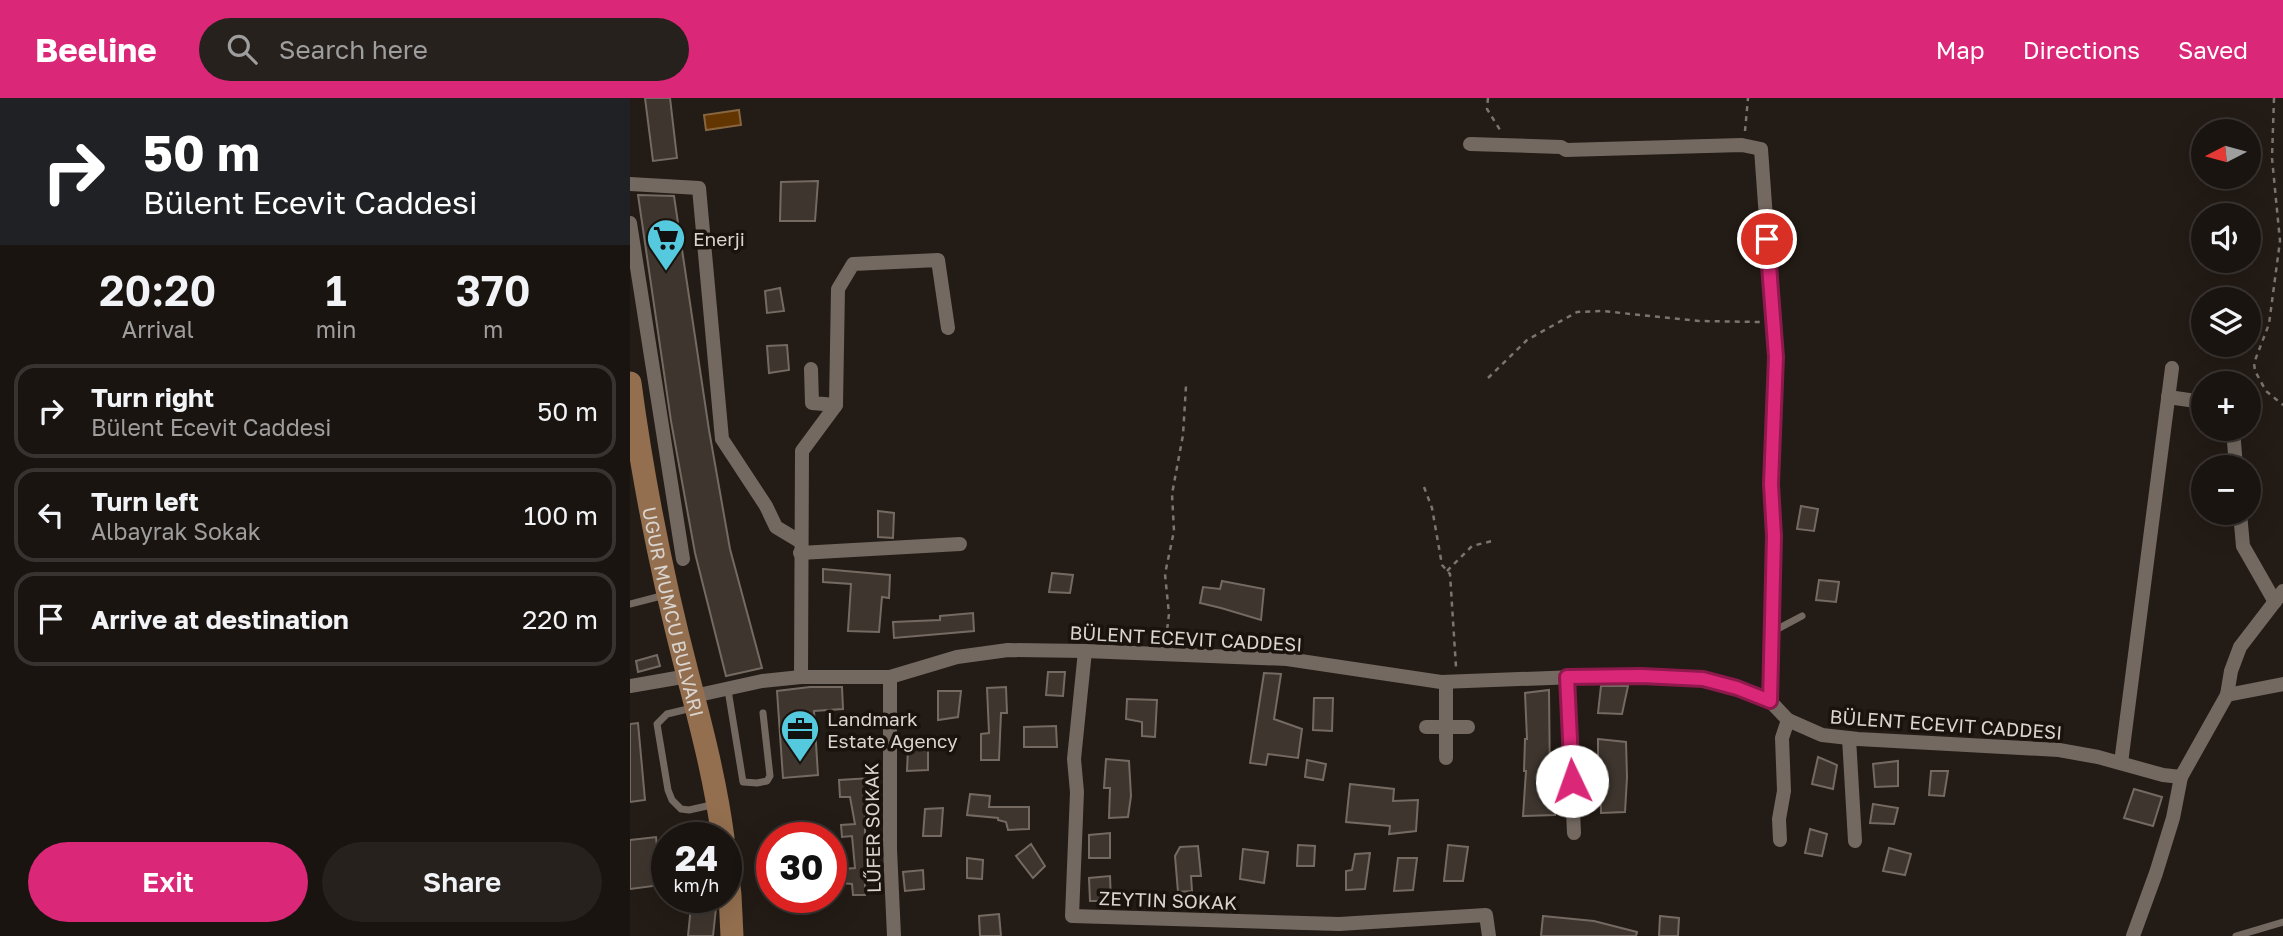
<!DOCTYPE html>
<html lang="en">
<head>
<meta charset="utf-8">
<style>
	:root { --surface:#1a1410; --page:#27211e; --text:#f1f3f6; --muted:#9f9e9f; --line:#383330; --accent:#db2777 }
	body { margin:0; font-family:"Golos Text",sans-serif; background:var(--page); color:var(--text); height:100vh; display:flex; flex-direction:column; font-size:26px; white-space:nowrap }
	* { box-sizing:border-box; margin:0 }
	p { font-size:23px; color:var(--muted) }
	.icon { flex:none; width:38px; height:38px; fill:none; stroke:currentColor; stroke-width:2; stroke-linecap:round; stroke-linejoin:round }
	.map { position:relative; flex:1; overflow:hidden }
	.panel { display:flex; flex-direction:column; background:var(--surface); width:630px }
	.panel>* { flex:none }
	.top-card { background:#202124; color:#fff; overflow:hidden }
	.needle { width:46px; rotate:264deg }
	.fabs { position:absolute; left:1561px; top:21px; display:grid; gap:14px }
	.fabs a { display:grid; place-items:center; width:70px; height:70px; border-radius:50%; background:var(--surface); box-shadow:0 7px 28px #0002,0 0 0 2px var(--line); font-size:35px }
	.speed { position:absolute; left:21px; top:724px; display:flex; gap:14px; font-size:35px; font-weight:700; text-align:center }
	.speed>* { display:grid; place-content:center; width:91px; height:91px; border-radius:50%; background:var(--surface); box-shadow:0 7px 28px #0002,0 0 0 2px var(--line); line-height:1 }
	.speed small { font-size:18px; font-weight:400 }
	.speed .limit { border:10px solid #d22; background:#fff; color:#111 }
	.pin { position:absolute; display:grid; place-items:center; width:60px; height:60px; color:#fff; margin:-30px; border:4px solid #fff; border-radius:50%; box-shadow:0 2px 7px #0007 }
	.me { position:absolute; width:77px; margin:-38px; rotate:357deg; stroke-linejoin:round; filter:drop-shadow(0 0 5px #0008) }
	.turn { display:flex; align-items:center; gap:24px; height:147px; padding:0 28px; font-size:32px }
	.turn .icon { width:91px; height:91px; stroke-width:2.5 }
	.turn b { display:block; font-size:49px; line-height:60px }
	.eta { display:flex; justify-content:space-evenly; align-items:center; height:119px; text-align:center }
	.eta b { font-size:42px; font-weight:600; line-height:49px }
	.button { display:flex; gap:14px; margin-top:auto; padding:14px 28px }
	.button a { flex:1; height:80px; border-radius:42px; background:var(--accent); color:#fff; font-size:28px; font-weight:600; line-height:80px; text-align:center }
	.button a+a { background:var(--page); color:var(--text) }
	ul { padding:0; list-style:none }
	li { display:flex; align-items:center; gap:21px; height:94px; margin:0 14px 10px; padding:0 14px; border:4px solid var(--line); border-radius:21px }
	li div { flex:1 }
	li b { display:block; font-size:26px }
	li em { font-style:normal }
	header { display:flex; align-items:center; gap:42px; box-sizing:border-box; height:98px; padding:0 35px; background:var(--accent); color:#fff }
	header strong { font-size:33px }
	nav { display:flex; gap:38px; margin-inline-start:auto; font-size:24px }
	.search { width:490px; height:63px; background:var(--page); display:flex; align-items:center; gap:18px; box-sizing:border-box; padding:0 24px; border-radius:38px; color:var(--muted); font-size:26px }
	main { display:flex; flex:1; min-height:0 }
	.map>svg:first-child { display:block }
</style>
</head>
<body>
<header>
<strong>Beeline</strong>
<div class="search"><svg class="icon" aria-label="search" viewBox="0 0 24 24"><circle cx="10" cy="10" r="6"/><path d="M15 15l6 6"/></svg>Search here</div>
<nav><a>Map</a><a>Directions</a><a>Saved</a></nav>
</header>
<main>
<section class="panel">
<div class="top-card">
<div class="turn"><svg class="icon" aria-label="right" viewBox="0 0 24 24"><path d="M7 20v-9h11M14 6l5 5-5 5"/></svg><div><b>50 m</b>Bülent Ecevit Caddesi</div></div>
</div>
<div class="eta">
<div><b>20:20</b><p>Arrival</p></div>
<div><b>1</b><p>min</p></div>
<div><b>370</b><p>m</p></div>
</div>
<ul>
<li><svg class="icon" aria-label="right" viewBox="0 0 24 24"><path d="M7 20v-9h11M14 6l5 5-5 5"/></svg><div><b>Turn right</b><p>Bülent Ecevit Caddesi</p></div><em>50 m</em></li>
<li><svg class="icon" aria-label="left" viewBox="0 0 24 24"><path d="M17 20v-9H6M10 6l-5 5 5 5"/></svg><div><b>Turn left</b><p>Albayrak Sokak</p></div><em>100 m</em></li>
<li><svg class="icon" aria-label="arrive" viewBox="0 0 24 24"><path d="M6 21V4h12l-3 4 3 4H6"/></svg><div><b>Arrive at destination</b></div><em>220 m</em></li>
</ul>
<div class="button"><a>Exit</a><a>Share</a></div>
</section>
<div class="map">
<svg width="1653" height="838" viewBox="0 0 1653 838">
	<rect width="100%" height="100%" fill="#231b15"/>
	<polygon fill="#633501" stroke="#87653f" stroke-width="2" points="109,12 111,27 76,32 74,17"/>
	<g fill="#3e352e" stroke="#746a62" stroke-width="2">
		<polygon points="15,0 40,0 47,60 23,63"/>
		<polygon points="188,83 185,123 150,123 151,84"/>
		<polygon points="8,97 44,98 79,332 100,451 132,570 96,578 65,455 41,323"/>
		<polygon points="150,190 154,213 137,215 135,193"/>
		<polygon points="157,247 159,272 139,275 137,248"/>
		<polygon points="1171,408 1188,411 1184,433 1167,431"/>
		<polygon points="248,413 264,415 263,440 248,439"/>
		<polygon points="193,471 260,477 259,500 252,499 249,534 218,533 221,486 193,484"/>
		<polygon points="422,475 443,477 440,495 419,494"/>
		<polygon points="1189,482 1209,484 1206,504 1186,502"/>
		<polygon points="592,483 634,491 631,522 591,510 570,505 573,489 590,491"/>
		<polygon points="343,515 344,533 264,540 263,524 310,522 310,518"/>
		<polygon points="27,557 30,568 8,574 6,563"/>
		<polygon points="418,574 435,574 433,598 416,597"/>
		<polygon points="634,575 651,576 644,621 672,631 668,660 638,656 636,667 620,665"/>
		<polygon points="971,588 998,588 992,616 968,615"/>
		<polygon points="180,589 212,589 213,611 184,613 188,677 153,680 147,593"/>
		<polygon points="376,589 377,615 371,615 369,662 351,662 351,636 359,635 357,590"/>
		<polygon points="919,592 920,686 926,686 925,717 893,718 896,673 894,673 895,641 897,641 895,595"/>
		<polygon points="308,593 331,593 328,619 308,622"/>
		<polygon points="684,600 703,600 702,633 683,632"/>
		<polygon points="497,601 527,602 525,639 512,638 512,624 496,621"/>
		<polygon points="8,625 15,702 0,704 0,626"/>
		<polygon points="426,628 427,649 394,649 394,629"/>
		<polygon points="968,641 996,644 997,679 995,714 971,715 970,672 968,673"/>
		<polygon points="298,649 298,672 277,673 278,650"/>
		<polygon points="1188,659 1207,667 1203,691 1182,686"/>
		<polygon points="476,661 499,663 501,698 498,719 479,720 480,690 474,690"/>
		<polygon points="677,662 696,666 693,682 675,679"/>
		<polygon points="1268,663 1268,688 1245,689 1243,666"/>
		<polygon points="1301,673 1318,673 1314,698 1299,697"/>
		<polygon points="241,680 241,704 235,704 235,797 223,797 222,786 211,785 213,771 225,770 222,738 212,739 211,727 225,726 220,699 210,699 209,682"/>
		<polygon points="720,686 764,691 763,703 788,702 786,733 759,736 760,728 716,724"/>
		<polygon points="1504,691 1532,699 1523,728 1494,720"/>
		<polygon points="340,696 360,698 359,709 399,709 399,731 378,732 376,724 368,722 368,720 337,717"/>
		<polygon points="1243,706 1268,710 1264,726 1240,725"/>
		<polygon points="313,710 311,738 293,738 295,711"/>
		<polygon points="1180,731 1197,736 1192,758 1175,755"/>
		<polygon points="480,735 480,760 459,760 459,737"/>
		<polygon points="26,739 31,787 0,791 0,742"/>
		<polygon points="401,746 415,768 403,780 386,758"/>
		<polygon points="668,747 685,748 684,768 667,768"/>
		<polygon points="818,747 838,749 833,783 814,783"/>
		<polygon points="568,748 571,778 561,778 562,793 548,794 545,758 550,749"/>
		<polygon points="1259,750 1281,756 1275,777 1253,773"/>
		<polygon points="613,751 638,754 634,785 610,781"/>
		<polygon points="740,755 735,791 716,792 716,773 722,772 725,756"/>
		<polygon points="337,760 353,762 352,781 337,780"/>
		<polygon points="768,760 787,760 783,792 764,793"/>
		<polygon points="293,772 294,791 275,793 273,774"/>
		<polygon points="480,778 481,803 460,803 459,780"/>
		<polygon points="61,808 86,810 83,838 58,838"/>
		<polygon points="369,816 371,838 350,838 349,818"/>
		<polygon points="913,818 964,823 1007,834 1006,838 911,838"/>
		<polygon points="1030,818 1049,820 1048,838 1029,838"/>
	</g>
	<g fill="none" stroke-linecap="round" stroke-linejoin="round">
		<g stroke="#7b746f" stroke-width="2.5" stroke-dasharray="5 5" stroke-linecap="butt">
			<polyline points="858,0 857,11 872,35"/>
			<polyline points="1644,0 1642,60 1650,143 1639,226 1624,265 1625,273 1636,293 1653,307"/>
			<polyline points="1115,33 1118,0"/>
			<polyline points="858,280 897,242 947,214 972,213 1069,223 1131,224"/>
			<polyline points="794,389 802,410 812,467 820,476 826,569"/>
			<polyline points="817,473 842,448 862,443"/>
			<polyline points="536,541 539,516 535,476 544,433 542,396 553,337 556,288"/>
		</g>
		<g stroke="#736961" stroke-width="7">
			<polyline points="0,506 35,497"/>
			<polyline points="1142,534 1172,518"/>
			<polyline points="98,592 113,684 127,685 137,683 140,678 133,615"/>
			<polyline points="62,610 37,616 27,626 38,692 42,702 51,711 59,712 86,706"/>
			<polyline points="1606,838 1653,824"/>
		</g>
		<g stroke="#736961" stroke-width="14">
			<polyline points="840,46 931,49 936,52 1112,47 1131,51 1146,259 1141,386 1144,438 1140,603"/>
			<polyline points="0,86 69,90 92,341 136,408 146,429 171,444"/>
			<polyline points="0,125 53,461"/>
			<polyline points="181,271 182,305 206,307"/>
			<polyline points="1538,299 1573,304"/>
			<polyline points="1603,331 1606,369"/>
			<polyline points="1610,415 1613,448 1645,504"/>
			<polyline points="170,455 330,446"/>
			<polyline points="455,553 444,661 447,694 442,818 709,826 856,817 859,838"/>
			<polyline points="171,579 172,353 206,307 208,191 223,166 308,162 318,230"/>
			<polyline points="260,579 260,751 264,838"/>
			<polyline points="937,579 944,735"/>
			<polyline points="0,588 58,578"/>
			<polyline points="1597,597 1601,573 1610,549 1653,493"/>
			<polyline points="64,598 132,583 171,579 260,579 327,559 378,552 455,553 657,561 811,584 972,578 1073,581 1107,590 1140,603 1158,622 1192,637 1228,641 1429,652 1468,659 1533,677 1551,679 1597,597 1653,586"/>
			<polyline points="796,629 838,629"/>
			<polyline points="1219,640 1225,743"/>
			<polyline points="816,660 816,584"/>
			<polyline points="1491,665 1542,270"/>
			<polyline points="1150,742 1149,721 1154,693 1152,640 1158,622"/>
			<polyline points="1503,838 1526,775 1543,720 1551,679"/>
		</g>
		<g stroke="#936f4f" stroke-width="23">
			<path id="s1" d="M0 285C13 383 33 482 58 578 72 631 86 686 93 740"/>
			<polyline points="96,765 100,797 102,838"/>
		</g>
	</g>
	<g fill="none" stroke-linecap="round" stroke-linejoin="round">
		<g stroke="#8e194d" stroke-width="18">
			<polyline id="route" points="942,683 937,579 1011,578 1073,581 1107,590 1140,603 1144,438 1141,386 1146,259 1137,141"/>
		</g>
		<use href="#route" stroke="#db2777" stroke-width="12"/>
	</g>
	<defs>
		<g id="supermarket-pin" transform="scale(2.0125)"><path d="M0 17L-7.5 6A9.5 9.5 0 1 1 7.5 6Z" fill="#55cade" stroke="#1a120c"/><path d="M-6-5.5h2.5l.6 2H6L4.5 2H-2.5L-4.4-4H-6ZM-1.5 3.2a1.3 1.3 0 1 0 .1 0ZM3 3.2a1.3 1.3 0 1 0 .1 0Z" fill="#111"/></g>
		<g id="office-pin" transform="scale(2.0125)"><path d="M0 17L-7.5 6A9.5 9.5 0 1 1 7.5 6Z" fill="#55cade" stroke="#1a120c"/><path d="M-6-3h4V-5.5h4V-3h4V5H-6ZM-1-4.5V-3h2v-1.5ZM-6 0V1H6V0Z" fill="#111"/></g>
	</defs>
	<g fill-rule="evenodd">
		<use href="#supermarket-pin" x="36" y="140"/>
		<use href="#office-pin" x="170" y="631"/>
	</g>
	<g text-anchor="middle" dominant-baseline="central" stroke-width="7" stroke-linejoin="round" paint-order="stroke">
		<g font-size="19" fill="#dad4d0" stroke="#1a120c" text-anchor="start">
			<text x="63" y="140">Enerji</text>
			<text x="197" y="620">Landmark<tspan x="197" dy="22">Estate Agency</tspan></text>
		</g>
		<g font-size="19" fill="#dad4d0" stroke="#1a120c">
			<text stroke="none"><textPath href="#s1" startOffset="233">UĞUR MUMCU BULVARI</textPath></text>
			<text transform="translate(556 540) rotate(3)">BÜLENT ECEVIT CADDESI</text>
			<text transform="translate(1316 626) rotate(4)">BÜLENT ECEVIT CADDESI</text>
			<text transform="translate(242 730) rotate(-91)">LŰFER SOKAK</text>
			<text transform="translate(538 802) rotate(2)">ZEYTIN SOKAK</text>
		</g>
	</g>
</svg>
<div class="fabs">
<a><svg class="needle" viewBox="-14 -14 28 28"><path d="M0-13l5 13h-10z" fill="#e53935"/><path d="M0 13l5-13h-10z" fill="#9f9e9f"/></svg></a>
<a><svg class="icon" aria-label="sound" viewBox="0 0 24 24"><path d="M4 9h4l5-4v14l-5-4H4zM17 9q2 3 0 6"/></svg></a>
<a><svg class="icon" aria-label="layers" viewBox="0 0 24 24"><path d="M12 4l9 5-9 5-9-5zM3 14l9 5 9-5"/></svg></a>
<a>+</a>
<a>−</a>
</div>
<div class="speed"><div>24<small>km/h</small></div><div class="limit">30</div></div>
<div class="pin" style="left:1137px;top:141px;background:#d93025"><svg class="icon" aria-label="arrive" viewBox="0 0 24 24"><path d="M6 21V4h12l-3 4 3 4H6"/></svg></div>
<svg class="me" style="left:942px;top:683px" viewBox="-20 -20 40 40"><circle r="19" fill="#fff"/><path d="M0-13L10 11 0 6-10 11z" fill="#db2777"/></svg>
</div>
</main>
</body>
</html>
